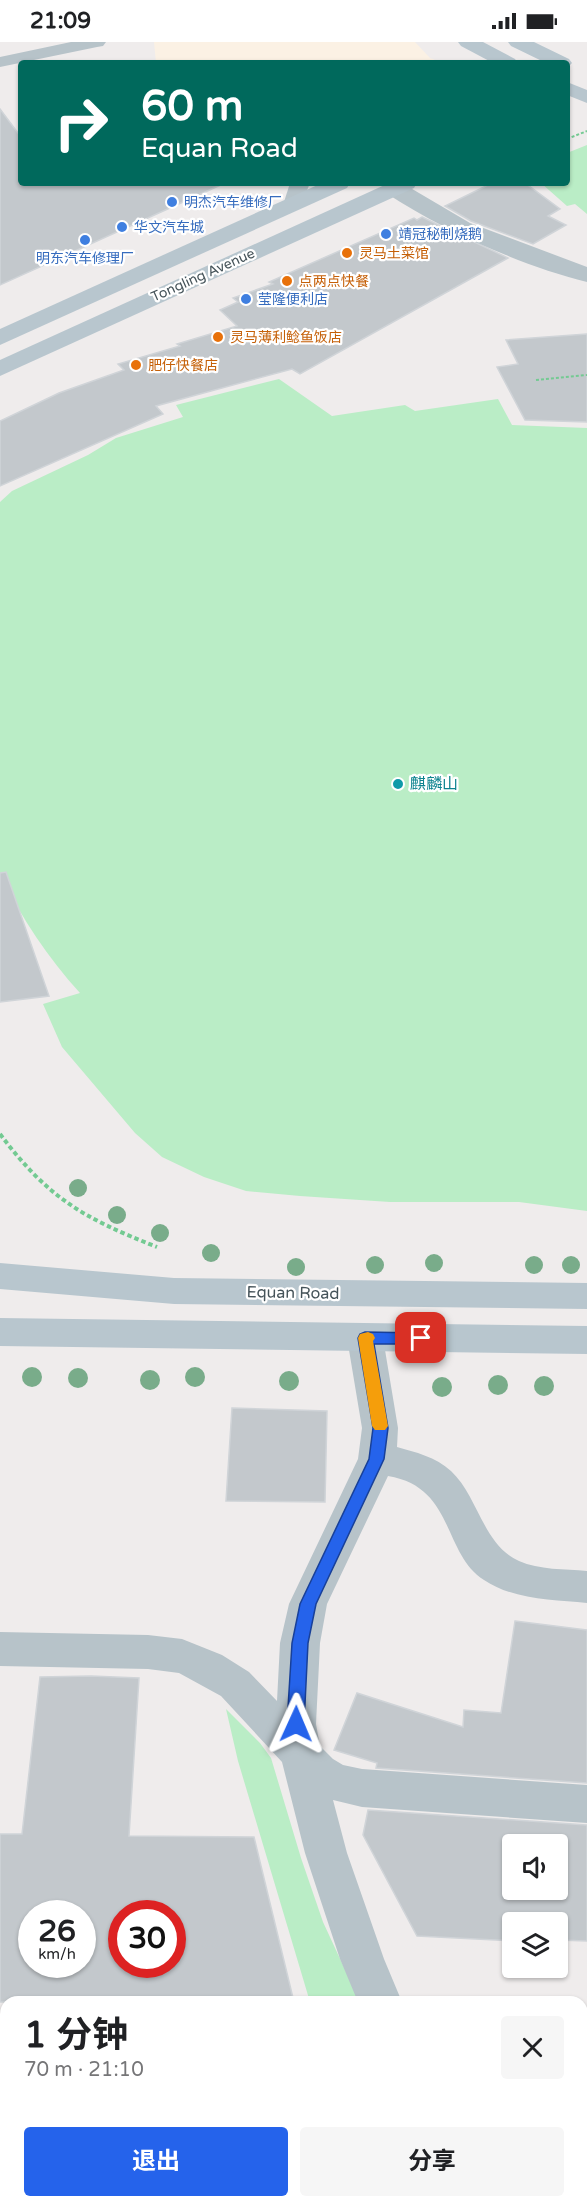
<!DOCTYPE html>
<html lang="zh">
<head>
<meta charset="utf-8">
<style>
	:root { --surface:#fff; --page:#f6f6f6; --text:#202124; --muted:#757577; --accent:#2563eb }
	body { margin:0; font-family:"Varela Round","Noto Sans SC",sans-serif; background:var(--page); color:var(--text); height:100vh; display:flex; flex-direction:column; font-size:22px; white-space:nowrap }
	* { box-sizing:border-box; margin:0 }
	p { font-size:20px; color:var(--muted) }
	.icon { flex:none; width:33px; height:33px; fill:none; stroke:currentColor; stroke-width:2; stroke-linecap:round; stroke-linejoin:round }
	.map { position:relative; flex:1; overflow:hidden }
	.drawer { position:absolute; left:0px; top:1954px; width:588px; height:212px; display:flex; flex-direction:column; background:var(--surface); border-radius:18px 18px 0 0; box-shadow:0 2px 4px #0004 }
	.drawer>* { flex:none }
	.banner { position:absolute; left:18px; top:18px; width:552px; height:126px; border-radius:6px; box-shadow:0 2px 4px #0004; background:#00695c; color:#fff; overflow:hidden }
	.controls { position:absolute; left:502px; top:1792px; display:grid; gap:12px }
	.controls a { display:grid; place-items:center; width:66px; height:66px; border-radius:6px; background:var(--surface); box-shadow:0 2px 4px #0004; font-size:30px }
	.speed { position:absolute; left:18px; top:1858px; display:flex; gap:12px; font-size:30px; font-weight:700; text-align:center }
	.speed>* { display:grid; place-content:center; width:78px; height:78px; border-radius:50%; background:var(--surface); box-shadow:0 2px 4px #0004; line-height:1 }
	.speed small { font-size:15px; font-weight:400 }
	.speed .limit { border:9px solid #d22; background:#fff; color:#111 }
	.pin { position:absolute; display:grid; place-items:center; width:51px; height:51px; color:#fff; margin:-26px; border-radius:12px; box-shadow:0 3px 9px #0006 }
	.me { position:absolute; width:66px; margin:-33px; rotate:1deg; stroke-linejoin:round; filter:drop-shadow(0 0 4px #0008) }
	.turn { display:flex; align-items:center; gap:21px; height:126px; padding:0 24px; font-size:27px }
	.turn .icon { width:78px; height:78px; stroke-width:2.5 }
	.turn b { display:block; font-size:42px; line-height:51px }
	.round { display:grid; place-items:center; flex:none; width:63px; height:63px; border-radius:6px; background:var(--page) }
	.overview { display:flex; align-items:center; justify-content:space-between; height:102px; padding:0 24px }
	h1 { font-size:36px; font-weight:700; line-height:45px }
	.action { display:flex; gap:12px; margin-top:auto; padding:12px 24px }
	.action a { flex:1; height:69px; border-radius:6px; background:var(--accent); color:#fff; font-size:24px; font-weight:700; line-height:69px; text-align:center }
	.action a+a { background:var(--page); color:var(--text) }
	.status { display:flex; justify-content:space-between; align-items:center; height:42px; padding:0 30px; background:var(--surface); direction:ltr }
	.status svg { height:16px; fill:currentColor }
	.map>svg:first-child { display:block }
</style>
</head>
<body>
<div class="status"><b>21:09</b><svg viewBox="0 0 49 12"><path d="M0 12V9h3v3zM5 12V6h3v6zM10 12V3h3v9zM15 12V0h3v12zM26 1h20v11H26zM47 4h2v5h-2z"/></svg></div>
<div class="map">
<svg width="587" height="2165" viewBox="0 0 587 2165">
	<rect width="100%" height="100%" fill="#efecec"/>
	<polygon fill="#fbf1e4" points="154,0 415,0 430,16 443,21 156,21"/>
	<g fill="#baedc6">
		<polygon points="587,103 587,172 575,162 567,164 541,141 567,141 567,111"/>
		<path d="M279 337 332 374 405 363 415 369 498 357 512 383 587 386V1169L519 1160H390L300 1154 246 1149 204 1135 162 1115 135 1091 62 1005 43 962 80 951C47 915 23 877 0 834V460L12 449 88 413 116 396 183 375 176 363Z"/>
		<polygon points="226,1667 260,1701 271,1716 301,1816 323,1880 360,1960 310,1960 238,1719"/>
	</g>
	<g fill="#c3c8cc" stroke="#d0d4d8" stroke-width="1.5" fill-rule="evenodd">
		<polygon points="0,67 21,95 21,141 225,141 0,243"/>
		<polygon points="492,141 525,141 560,167 548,174 566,183 533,202 471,179 445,164"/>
		<polygon points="422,175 508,216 300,332 292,327 156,364 163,372 0,444 0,379 59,351 124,328 118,322 180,304 177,302 237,284 220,268 238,260 233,256 273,242 269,240 414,176 417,178"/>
		<polygon points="587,292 587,380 525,378 497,325 518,322 506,298"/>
		<polygon points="6,830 49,954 0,960 0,831"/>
		<polygon points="232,1366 327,1369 325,1460 226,1459"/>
		<polygon points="515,1579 587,1588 587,1741 376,1726 377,1721 334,1708 357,1651 463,1685 464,1668 501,1671"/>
		<path d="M91 1634 139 1636 129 1794 254 1795 294 1960H0V1792H22L40 1635ZM32 1872H82V1923H32ZM122 1872H172V1923H122Z"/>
		<path d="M368 1768 587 1783V1899L558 1898V1881H513V1899L417 1894 363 1793ZM513 1803H558V1848H513Z"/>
	</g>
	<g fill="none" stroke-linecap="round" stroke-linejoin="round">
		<g stroke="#73ca92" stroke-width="2" stroke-dasharray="3 2" stroke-linecap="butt">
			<polyline points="567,97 587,89"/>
			<polyline points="536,338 587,333"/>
		</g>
		<path stroke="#73ca92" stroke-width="4" stroke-dasharray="4.5 3" stroke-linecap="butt" d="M0 1092C48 1156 83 1176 157 1205"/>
		<g fill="#b7c3c9" fill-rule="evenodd">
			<polygon points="71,0 106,0 103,4 97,5 0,25 0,15"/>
			<polygon points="290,141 310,141 301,164 287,164 284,160"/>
			<rect x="0" y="2067" width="6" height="42"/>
			<rect x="178" y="2160" width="42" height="5"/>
		</g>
		<g fill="#b7c3c9" fill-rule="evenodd">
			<path d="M386 141H402L470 181 587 225V240C520 223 444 189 386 151L383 146Z"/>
			<path d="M365 1282 378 1286 383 1296 398 1386 397 1405C415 1410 436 1415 451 1429 478 1454 483 1503 519 1519 539 1528 565 1527 587 1529V1561C553 1558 514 1558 484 1538 442 1511 455 1445 388 1434L327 1562 320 1601 316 1682 320 1704 333 1717 343 1723 362 1727 587 1743V1781L362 1765 333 1758 347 1811 384 1917 402 1960H358L340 1917 305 1811 282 1720 221 1654 179 1631 148 1627 0 1624V1590L148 1593 182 1597 222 1613 249 1630 277 1659 280 1601 289 1562 358 1417 362 1386 347 1296 352 1286Z"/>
			<polygon points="409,2160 455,2160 456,2165 410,2165"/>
		</g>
		<g fill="#b8c6ce" fill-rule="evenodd">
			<polygon points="458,0 483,0 515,17 518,21 493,21 461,4"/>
			<polygon points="508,0 534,0 569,17 572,21 567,26 567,21 546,21 511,4"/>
			<polygon points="567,40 587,48 587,61 567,53"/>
			<polygon points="322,141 350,141 347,146 0,303 0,287"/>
			<polygon points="389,141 417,141 414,146 0,334 0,318"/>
			<polygon points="0,1221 174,1236 587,1241 587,1267 174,1262 0,1247"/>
			<polygon points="0,1276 587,1284 587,1312 0,1304"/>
		</g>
	</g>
	<g fill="#79ac8a">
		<circle cx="78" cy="1146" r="9"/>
		<circle cx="117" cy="1173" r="9"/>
		<circle cx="160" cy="1191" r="9"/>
		<circle cx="211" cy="1211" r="9"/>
		<circle cx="434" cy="1221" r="9"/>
		<circle cx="375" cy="1223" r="9"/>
		<circle cx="534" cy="1223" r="9"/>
		<circle cx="571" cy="1223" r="9"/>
		<circle cx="296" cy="1225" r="9"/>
		<circle cx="32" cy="1335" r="10"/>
		<circle cx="195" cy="1335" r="10"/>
		<circle cx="78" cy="1336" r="10"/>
		<circle cx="150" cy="1338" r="10"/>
		<circle cx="289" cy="1339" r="10"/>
		<circle cx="498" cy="1343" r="10"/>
		<circle cx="544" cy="1344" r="10"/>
		<circle cx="442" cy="1345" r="10"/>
	</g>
	<polygon fill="#2563eb" stroke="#184099" stroke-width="1.5" points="365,1290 421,1291 427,1292 429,1296 427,1301 421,1302 374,1302 388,1386 384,1417 316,1562 308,1601 304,1682 302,1687 296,1689 290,1687 287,1682 292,1601 300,1562 369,1417 373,1386 358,1296 360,1292"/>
	<polygon fill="#f59e0b" points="368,1290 373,1292 375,1296 373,1299 388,1384 385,1388 375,1388 372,1384 358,1296 360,1292"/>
	<g fill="#3f7fe0" stroke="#fff" stroke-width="2">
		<circle cx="172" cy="160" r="6"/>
		<circle cx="122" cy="185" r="6"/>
		<circle cx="386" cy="192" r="6"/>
		<circle cx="85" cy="198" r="6"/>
		<circle cx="246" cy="257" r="6"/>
	</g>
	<g fill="#e8710a" stroke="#fff" stroke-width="2">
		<circle cx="347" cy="211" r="6"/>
		<circle cx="287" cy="239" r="6"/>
		<circle cx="218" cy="295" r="6"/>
		<circle cx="136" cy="323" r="6"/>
	</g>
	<circle fill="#0f9aa8" stroke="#fff" stroke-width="2" cx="398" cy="742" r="6"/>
	<g text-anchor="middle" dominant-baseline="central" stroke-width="4.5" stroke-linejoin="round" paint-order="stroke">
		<g font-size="14" fill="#366cbe" stroke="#fff" text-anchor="start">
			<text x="184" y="160">明杰汽车维修厂</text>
			<text x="134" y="185">华文汽车城</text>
			<text x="398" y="192">靖冠秘制烧鹅</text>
			<text x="85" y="216" text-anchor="middle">明东汽车修理厂</text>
			<text x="258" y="257">莹隆便利店</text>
		</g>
		<g font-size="14" fill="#c56008" stroke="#fff" text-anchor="start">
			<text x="359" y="211">灵马土菜馆</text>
			<text x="299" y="239">点两点快餐</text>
			<text x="230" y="295">灵马薄利鲶鱼饭店</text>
			<text x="148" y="323">肥仔快餐店</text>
		</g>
		<g font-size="14" fill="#455359" stroke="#fff">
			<text transform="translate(203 233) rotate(-24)">Tongling Avenue</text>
		</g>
		<g font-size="16" fill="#0d838f" stroke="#fff" text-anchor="start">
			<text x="410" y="742">麒麟山</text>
		</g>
		<g font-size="16" fill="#455359" stroke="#fff">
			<text transform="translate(293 1251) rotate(1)">Equan Road</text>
		</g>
	</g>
</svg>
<div class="controls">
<a><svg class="icon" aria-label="sound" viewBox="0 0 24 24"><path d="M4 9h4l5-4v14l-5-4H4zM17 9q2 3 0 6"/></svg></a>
<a><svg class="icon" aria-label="layers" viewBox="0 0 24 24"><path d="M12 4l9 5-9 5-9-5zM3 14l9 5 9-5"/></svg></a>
</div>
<div class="speed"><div>26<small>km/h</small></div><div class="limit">30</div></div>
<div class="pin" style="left:421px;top:1296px;background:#d93025"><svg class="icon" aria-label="arrive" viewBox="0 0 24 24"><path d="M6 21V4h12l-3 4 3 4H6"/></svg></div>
<svg class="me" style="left:296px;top:1682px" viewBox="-20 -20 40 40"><path d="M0-17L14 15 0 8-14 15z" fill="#2563eb" stroke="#fff" stroke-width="4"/></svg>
<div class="banner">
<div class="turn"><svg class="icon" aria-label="right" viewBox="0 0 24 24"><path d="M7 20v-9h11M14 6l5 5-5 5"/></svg><div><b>60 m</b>Equan Road</div></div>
</div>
<section class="drawer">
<div class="overview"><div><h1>1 分钟</h1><p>70 m · 21:10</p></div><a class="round"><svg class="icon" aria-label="close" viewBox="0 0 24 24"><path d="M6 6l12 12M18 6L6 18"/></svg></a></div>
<div class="action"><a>退出</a><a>分享</a></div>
</section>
</div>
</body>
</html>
